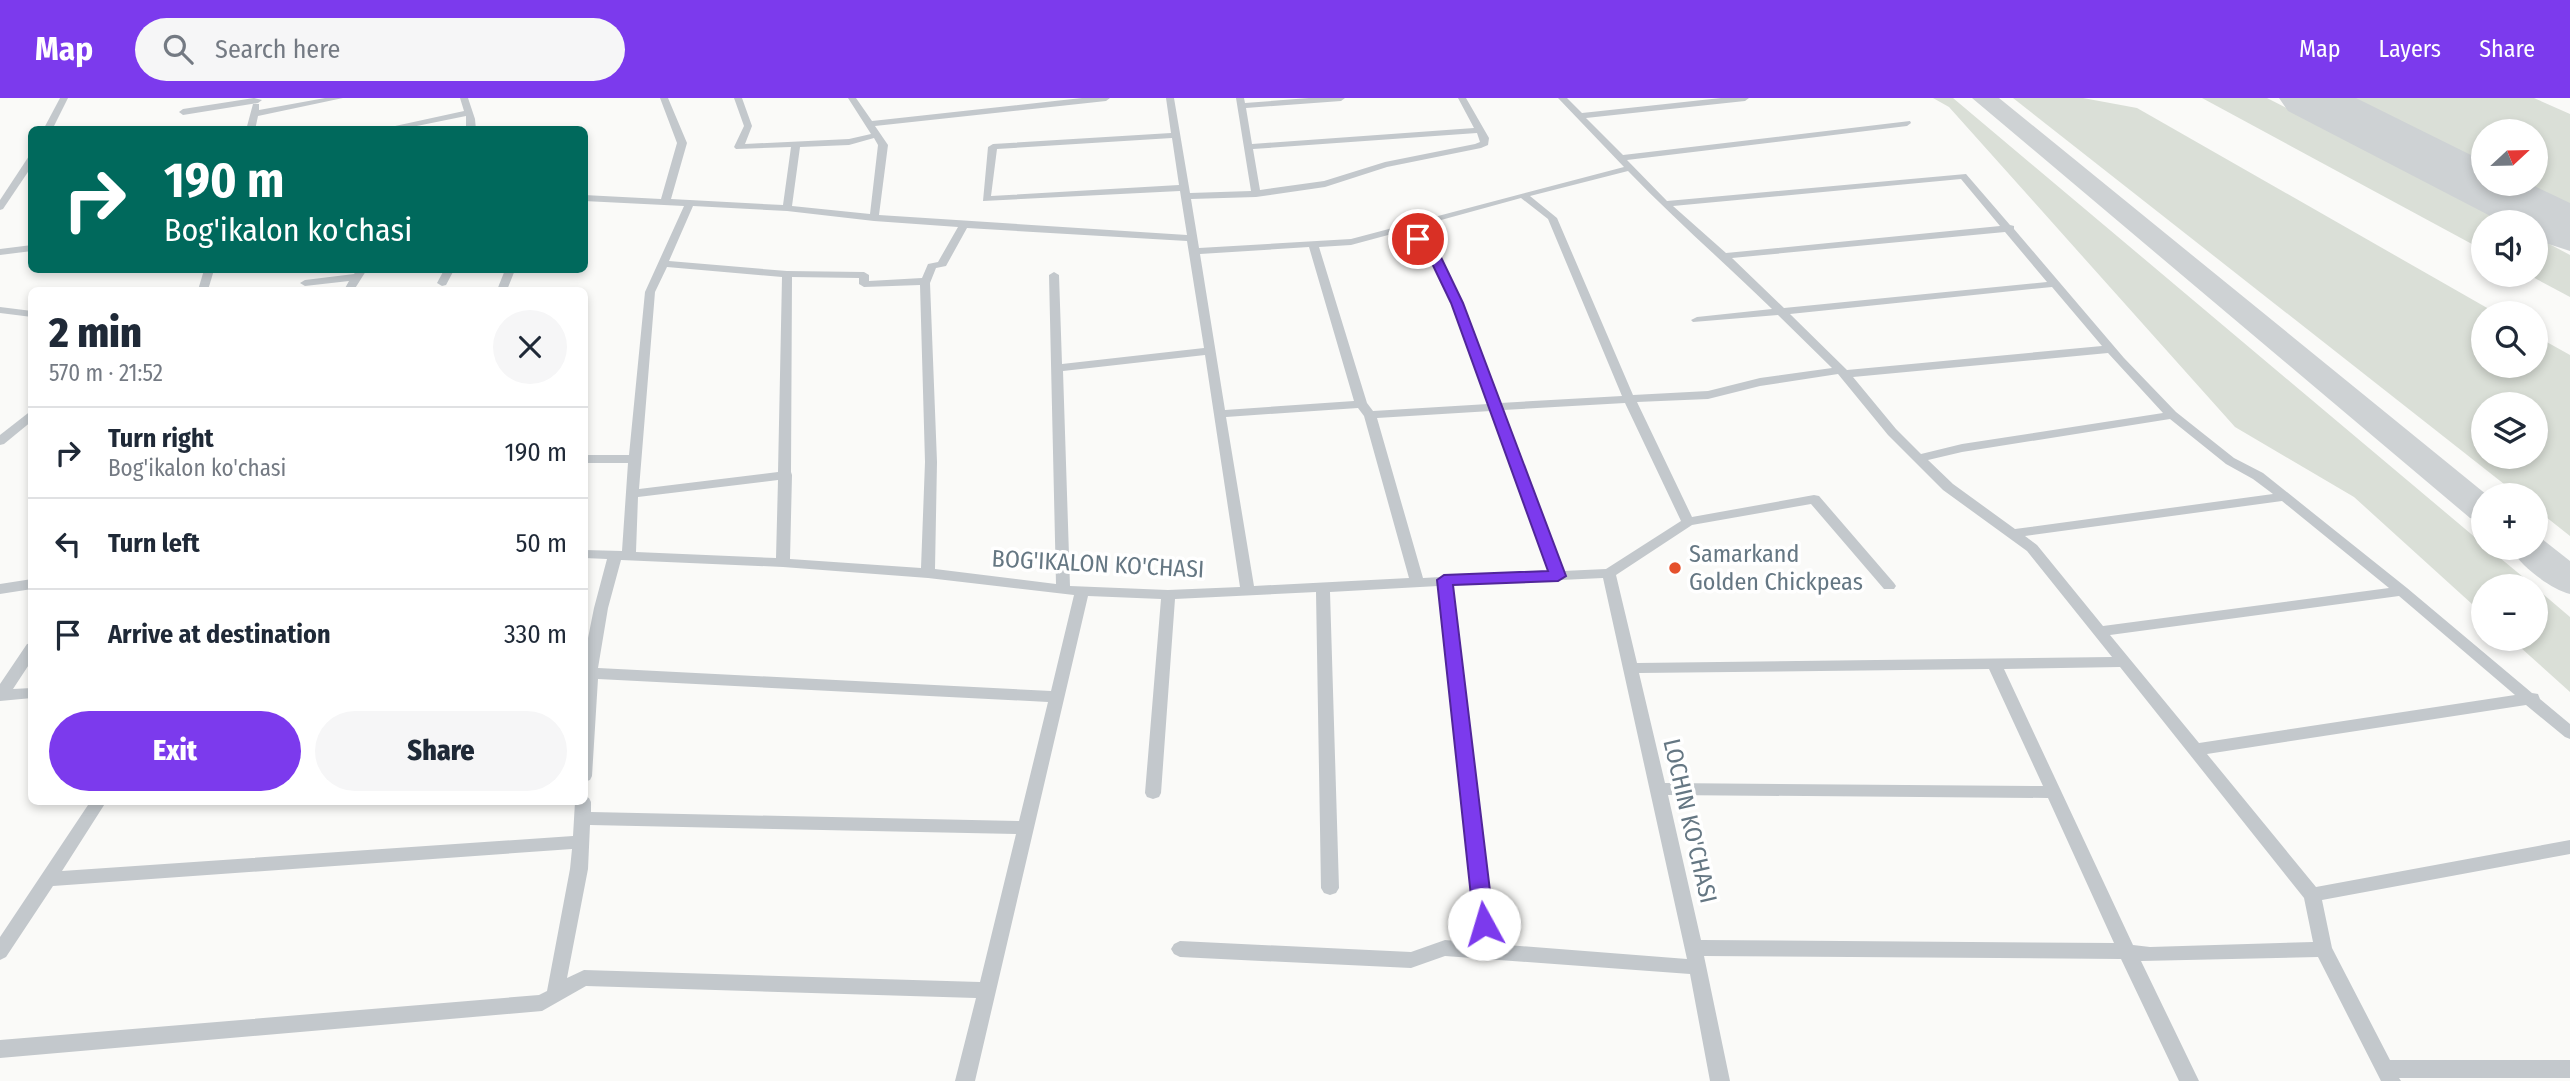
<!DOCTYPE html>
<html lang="en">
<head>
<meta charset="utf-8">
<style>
	:root { --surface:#fff; --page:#f6f6f7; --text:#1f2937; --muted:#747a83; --line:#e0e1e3; --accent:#7c3aed }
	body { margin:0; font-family:"Fira Sans Condensed",sans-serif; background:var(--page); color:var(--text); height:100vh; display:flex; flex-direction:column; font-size:26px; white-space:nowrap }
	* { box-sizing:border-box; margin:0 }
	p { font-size:23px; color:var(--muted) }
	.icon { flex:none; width:38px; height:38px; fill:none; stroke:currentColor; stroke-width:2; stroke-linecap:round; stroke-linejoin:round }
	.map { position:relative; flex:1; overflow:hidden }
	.panel { position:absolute; left:28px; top:189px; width:560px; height:518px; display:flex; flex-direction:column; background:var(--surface); border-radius:10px; box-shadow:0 4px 10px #0003 }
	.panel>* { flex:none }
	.hud { position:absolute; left:28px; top:28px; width:560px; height:147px; border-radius:10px; box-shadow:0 4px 10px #0003; background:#00695c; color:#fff; overflow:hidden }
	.needle { width:46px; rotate:68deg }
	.buttons { position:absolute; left:2471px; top:21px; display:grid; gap:14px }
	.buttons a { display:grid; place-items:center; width:77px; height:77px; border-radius:50%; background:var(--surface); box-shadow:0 4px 10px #0003; font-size:35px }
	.pin { position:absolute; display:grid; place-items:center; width:60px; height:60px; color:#fff; margin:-30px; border:4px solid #fff; border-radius:50%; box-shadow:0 2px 7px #0007 }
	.me { position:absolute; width:77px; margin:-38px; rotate:354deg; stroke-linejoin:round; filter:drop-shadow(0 0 5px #0008) }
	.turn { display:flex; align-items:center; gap:24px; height:147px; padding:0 21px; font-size:32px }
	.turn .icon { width:91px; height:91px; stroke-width:2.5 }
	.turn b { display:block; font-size:49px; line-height:60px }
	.round { display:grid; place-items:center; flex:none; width:74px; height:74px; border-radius:37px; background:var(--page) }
	.headline { display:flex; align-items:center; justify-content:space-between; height:119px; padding:0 21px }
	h1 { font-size:42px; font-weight:800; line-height:52px }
	.button { display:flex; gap:14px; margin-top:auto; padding:14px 21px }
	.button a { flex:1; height:80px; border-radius:42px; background:var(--accent); color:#fff; font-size:28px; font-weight:800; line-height:80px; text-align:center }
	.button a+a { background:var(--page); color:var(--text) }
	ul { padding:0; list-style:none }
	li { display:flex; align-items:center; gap:21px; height:91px; padding:0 21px; border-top:2px solid var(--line) }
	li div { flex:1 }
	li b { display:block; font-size:26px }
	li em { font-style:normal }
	header { display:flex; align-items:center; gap:42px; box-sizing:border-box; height:98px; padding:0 35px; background:var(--accent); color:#fff }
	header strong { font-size:33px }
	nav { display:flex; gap:38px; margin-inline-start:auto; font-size:24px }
	.search { width:490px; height:63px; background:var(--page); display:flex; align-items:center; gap:18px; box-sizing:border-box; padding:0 24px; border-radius:38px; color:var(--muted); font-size:26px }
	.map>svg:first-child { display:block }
</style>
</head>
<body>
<header>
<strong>Map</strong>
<div class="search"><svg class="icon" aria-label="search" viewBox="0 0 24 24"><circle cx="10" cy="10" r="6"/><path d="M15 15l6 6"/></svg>Search here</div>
<nav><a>Map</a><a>Layers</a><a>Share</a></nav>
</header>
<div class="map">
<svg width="2570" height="983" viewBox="0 0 2570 983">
	<rect width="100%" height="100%" fill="#fafaf8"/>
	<g fill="#dadfd7" fill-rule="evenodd">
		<polygon points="1933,0 1953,0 2483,446 2483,450 2488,450 2534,488 2483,488 2483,516 2354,399 2235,329 1949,9"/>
		<path d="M2013 0H2083L2137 10 2496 215H2483V268H2536V238L2570 257V438L2536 411V397H2518ZM2483 306H2536V359H2483Z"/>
		<polygon points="2202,0 2267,0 2507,124 2483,124 2483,152"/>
		<polygon points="2350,0 2534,0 2570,16 2570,108 2525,86 2536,86 2536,33 2483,33 2483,65"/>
		<polygon points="2536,139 2570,157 2570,199 2529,177 2536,177"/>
		<polygon points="2536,490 2570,519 2570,594 2511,541 2536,541"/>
	</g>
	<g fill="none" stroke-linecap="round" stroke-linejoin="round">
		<g fill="#ced2d4" fill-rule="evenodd">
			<polygon points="1972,0 1999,0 2487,397 2483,397 2483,423 2470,420"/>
			<path d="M2536 440 2542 441 2570 463V496C2549 490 2522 469 2510 450H2536Z"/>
		</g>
		<polygon fill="#ced2d4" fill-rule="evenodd" points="2279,0 2356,0 2483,63 2483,86 2530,86 2570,105 2570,153 2536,142 2536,124 2502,124 2288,13"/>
		<g fill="#c3c8cc" fill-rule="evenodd">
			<polygon points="60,0 68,0 52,32 43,32"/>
			<polygon points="254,0 262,2 258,5 183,17 179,14 183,11"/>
			<polygon points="325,0 343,0 258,18 255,32 246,32 253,6 259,6 259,12"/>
			<polygon points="460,0 468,0 475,21 476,32 466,32 466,18 397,32 386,30 464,13"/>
			<path d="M660 0H668L687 45 671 101 783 107 791 49 736 51 734 49 744 28 734 0H742L752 28 745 46 849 41 871 36 848 0H856L872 23 1082 0H1110L1106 3 875 28 888 47 879 117 1187 137 1180 93 983 103 988 49 993 46 1171 35 1166 0H1174L1190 95 1251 93 1236 0H1244L1245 5 1309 0H1345L1341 3 1246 10 1252 46 1474 30 1458 0H1466L1489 40 1488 47 1481 50 1387 69 1325 89 1256 99 1191 101 1199 150 1351 141 1624 69 1558 0H1567L1582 15 1721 0H1749L1745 3 1586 20 1623 57 1910 23 1911 25 1907 28 1627 62 1667 103 1966 76 2010 127 2014 128V131L2124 260 2176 314 2234 360 2263 375 2407 490 2532 595 2538 596 2540 601 2570 626V641L2565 639 2526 607 2207 656 2316 789 2570 742V756L2322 802 2332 850 2390 962H2570V980H2399L2401 983H2381L2318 859 2141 863 2199 983H2179L2121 861 1704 858 1730 983H1710L1690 876 1445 858 1411 870 1180 859 1174 856 1171 851 1174 846 1180 843 1411 854 1445 842 1477 845 1438 488 1330 494 1339 790 1336 795 1330 797 1324 795 1321 790 1316 494 1175 501 1161 695 1159 699 1153 701 1147 699 1145 695 1161 501 1088 498 975 983H955L976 900 586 888 542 913 0 960V942L539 897 547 893 570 771 572 751 53 788 6 859 0 862V839L90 704H106L62 773 573 738 575 704H584V698L589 700 591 704V714L1019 723 1048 604 598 581 592 678 590 682 584 684V560L594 510 607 461 584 460V452L622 453 628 365H584V357H629L645 194 684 108 584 103V97L661 101 677 45ZM1477 35 1480 44 1475 46 1385 64 1324 83 1260 92 1253 51ZM874 40 878 47 870 116 792 108 800 49 849 47ZM1172 40 1179 87 991 98 997 51ZM1628 73C1674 121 1725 165 1772 211L1697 219 1691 222 1693 224 1778 217 1832 270 1760 280 1708 293 1633 297 1557 120 1530 98ZM1961 81 2000 128 1726 155 1673 108ZM1521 100 1548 121 1622 298 1500 305 1462 205 1437 153 1412 130ZM693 108 787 113 874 123 958 129 938 164 928 166 922 180 869 183V177L864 174 787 173 669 163ZM967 130 1187 143 1204 250 1062 266 1059 177 1054 174 1049 177 1056 486 935 471 937 364 930 185 936 170 946 168ZM1403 133 1428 154 1452 205 1488 306 1373 313 1367 305 1319 149 1351 147ZM2005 134 2047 184 1784 210 1732 160ZM1309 149 1354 303 1225 312 1200 156ZM667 169 782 179 778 374 639 391 655 194ZM792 179 859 180V186L864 189 920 187 925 364 921 470 790 461 792 377 791 374ZM2052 189 2102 248 1847 272 1790 216ZM2108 255 2163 315 1962 346 1921 356 1896 331 1853 279ZM1205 257 1240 489 1168 492 1070 488 1063 273ZM1838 276 1888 337 1943 392 2027 453 2112 559 1637 565 1616 477 1692 427 1811 406 1884 491H1894L1896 488 1894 485 1819 398 1814 397 1692 419 1637 304 1708 301 1760 288ZM1625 305 1681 423 1606 471 1563 473 1503 312ZM1358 310 1364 318 1409 480 1254 488 1226 319ZM1491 313 1549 473 1423 480 1377 320ZM2170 321 2226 366 2253 381 2273 396 2015 431 1953 386 1928 362 1962 354ZM778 382 776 460 636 454 638 399ZM2282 403 2389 490 2103 528 2037 447 2025 438ZM621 462 783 469 928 480 1074 497 1051 593 598 570 608 510ZM1603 480 1687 861 1495 846 1452 487ZM2399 498 2515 597 2199 645 2110 537ZM2120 569 2304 800 2313 844 2150 849 2133 847 2004 571ZM1989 571 2043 688 1665 685 1639 575ZM1668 697 2048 700 2114 845 1701 842ZM590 727 1016 736 980 884 584 872 567 880 588 771Z"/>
			<polygon points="32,57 32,68 3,111 0,112 0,102 29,58"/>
			<polygon points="32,147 32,153 0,157 0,151"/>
			<polygon points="204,172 214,172 208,192 198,192"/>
			<polygon points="357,172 366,173 354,192 344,192 349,183 305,188 300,185 305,182 354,176"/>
			<polygon points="444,172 454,172 446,187 442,188 437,185"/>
			<polygon points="505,172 515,172 507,192 497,192"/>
			<polygon points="0,209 32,213 32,219 0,215"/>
			<polygon points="32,312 32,323 4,346 0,347 0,337"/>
			<polygon points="32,481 32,491 0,496 0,486"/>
			<polygon points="32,545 32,562 13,591 32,590 32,600 0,603 0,586 27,546"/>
		</g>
	</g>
	<polygon fill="#7c3aed" stroke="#51269a" stroke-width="2" points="1418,137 1438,153 1463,205 1566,478 1558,483 1453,487 1494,826 1491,832 1484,835 1477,832 1474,826 1437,482 1444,477 1548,473 1451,205 1427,155 1412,141"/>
	<circle fill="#e5512d" stroke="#fff" stroke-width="2.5" cx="1675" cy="470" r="7"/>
	<g text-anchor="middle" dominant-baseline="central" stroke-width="7" stroke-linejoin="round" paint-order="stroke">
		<g font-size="24" fill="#657783" stroke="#fff" text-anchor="start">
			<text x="1689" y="456">Samarkand<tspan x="1689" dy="28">Golden Chickpeas</tspan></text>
		</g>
		<g font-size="24" fill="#657783" stroke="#fff">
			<text transform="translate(1098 466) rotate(3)">BOG'IKALON KO'CHASI</text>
			<text transform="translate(1690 723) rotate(77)">LOCHIN KO'CHASI</text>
		</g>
	</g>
</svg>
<div class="buttons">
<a><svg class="needle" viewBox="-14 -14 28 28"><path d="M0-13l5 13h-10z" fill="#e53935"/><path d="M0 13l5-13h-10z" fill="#747a83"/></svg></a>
<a><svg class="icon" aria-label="sound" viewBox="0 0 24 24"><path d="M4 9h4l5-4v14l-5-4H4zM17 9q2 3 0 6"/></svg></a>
<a><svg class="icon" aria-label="search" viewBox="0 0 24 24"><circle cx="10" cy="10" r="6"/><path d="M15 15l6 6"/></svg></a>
<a><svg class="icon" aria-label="layers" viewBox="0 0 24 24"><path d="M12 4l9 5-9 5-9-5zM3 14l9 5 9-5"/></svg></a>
<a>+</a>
<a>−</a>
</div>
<div class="pin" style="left:1418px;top:141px;background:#d93025"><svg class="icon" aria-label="arrive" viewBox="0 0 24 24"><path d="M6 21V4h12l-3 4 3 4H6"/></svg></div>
<svg class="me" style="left:1484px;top:826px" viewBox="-20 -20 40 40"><circle r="19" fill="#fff"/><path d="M0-13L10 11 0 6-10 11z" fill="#7c3aed"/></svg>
<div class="hud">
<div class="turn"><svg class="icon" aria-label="right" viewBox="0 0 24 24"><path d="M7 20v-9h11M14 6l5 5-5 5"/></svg><div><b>190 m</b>Bog'ikalon ko'chasi</div></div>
</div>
<section class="panel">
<div class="headline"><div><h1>2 min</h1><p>570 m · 21:52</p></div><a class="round"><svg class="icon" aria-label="close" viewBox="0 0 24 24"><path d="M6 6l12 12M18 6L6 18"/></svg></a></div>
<ul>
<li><svg class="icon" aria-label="right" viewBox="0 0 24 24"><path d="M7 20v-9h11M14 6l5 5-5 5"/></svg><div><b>Turn right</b><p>Bog'ikalon ko'chasi</p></div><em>190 m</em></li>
<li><svg class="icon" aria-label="left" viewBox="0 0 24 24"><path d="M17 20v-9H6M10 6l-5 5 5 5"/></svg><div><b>Turn left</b></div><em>50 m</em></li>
<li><svg class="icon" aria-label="arrive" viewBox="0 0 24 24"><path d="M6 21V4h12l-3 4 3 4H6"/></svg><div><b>Arrive at destination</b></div><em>330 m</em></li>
</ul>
<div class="button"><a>Exit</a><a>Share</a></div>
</section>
</div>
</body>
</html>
